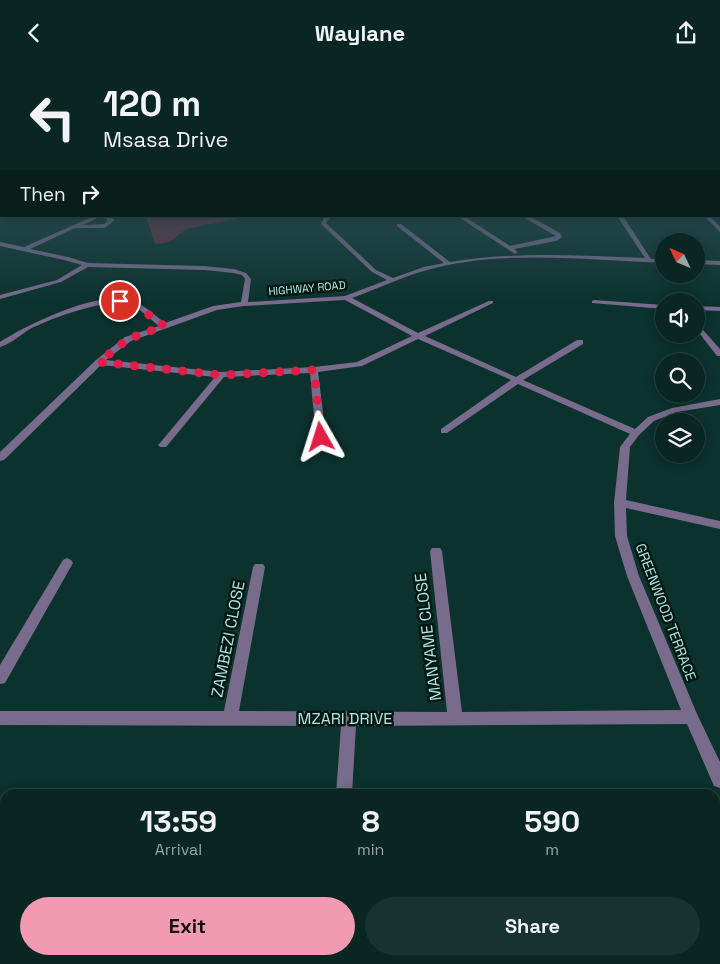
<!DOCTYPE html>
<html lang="en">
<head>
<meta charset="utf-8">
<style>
	:root { --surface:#092622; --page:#17322f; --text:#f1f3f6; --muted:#99a5a5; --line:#294340; --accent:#f19ab1 }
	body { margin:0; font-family:"Space Grotesk",sans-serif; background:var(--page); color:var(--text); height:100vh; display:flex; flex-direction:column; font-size:19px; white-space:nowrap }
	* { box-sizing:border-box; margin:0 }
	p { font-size:16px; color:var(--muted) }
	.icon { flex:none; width:28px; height:28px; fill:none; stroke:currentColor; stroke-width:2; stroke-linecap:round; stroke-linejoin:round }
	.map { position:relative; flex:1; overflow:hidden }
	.sheet { position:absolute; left:0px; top:724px; width:720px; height:176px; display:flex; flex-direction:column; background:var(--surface); border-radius:15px 15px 0 0; box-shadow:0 2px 12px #0003,0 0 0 1px var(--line) }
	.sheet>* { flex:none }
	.banner { position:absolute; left:0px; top:0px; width:720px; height:152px; box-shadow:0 2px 12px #0003,0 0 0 1px var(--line); background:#092622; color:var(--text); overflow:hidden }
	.needle { width:32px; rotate:314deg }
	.tools { position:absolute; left:655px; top:168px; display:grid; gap:10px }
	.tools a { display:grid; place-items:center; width:50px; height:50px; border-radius:50%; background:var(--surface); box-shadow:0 2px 12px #0003,0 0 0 1px var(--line); font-size:25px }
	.pin { position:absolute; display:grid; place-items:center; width:42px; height:42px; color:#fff; margin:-21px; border:2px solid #fff; border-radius:50%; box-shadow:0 1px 5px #0007 }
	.me { position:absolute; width:55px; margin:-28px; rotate:354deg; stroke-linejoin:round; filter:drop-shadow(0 0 4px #0008) }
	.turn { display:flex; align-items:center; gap:18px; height:105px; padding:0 20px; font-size:22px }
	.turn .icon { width:65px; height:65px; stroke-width:2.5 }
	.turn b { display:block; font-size:35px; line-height:42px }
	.then { display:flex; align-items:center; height:48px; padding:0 20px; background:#0003; gap:10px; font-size:19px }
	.eta { display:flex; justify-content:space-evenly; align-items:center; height:85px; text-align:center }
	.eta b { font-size:30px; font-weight:600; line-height:35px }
	.action { display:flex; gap:10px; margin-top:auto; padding:10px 20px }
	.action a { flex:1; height:58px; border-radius:30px; background:var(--accent); color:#111; font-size:20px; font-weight:600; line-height:58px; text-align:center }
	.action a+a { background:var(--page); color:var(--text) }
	header { display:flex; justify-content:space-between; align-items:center; height:65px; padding:0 20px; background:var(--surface); font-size:22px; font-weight:600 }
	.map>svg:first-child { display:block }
</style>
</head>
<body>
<header><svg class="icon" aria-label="back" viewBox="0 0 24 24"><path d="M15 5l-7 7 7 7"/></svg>Waylane<svg class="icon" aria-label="share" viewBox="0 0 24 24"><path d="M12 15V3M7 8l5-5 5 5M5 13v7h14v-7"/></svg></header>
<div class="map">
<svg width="720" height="899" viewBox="0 0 720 899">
	<rect width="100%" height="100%" fill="#0c322d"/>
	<polygon fill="#682f40" points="146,151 252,151 186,164 170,177 155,179"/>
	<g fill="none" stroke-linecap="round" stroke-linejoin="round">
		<g fill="#786b8c" fill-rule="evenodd">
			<rect x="0" y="115" width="1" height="2"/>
			<path d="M94 151H102L83 160 104 159 108 155 102 151H109L115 155 105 163H75L30 184 68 192 88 198 204 201 234 204 246 208 251 214 248 237 345 231 387 215 372 207 321 159 325 151H331L326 158 376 205 393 213 424 202 444 198 397 161V159H401L450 197C515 186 580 191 645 193L617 151H623L651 194H664V198C589 195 499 184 427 205 402 212 377 224 352 233L418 268 489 236H493V238L425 271 516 312 577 275H583V279L523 315 635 364 648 352 672 343 720 334V340L677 347 654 356 639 370 630 382 626 435 720 456V464L626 443 627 471 639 511 697 649 720 697V723L714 721 687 659 356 661 352 729H336L341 661 0 660V646H224L253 502 255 499H263L265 502 239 646 447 647 430 486 432 483H440L442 486 462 647 681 645 627 511 615 471 614 438 620 382 630 369 518 319 447 368H441V364L511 315 418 274 362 301 318 307 326 372 324 374H318L316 372 310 308 224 312 166 382H160L158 380 160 378 215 312 101 300 4 395 0 396V387L96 295 125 272 159 261C149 253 139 242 127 239 106 233 49 254 30 264 20 270 11 279 0 282V277C28 259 93 228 126 234 142 237 153 249 165 258L213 241 241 237 245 214 242 210 233 208 204 205 88 202 61 217 0 234V230L57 215 82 200 64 195 0 181V177L24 182ZM345 235 412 271 357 297 314 302 221 307 106 295 131 276 217 245 244 241Z"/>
			<polygon points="457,151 464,151 510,181 556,171 521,151 529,151 560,168 562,172 556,176 514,184 518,187 515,189"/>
			<polygon points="704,151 710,151 720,162 720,167"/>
			<polygon points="696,195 720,196 720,200 696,199"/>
			<polygon points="594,235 664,240 664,244 592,238 592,236"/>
			<polygon points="696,241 720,242 720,246 696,245"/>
			<polygon points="696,257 720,284 720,291 717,291 696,264"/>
			<polygon points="67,493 71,495 73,498 5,618 0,619 0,600 63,495"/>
			<polygon points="417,895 439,895 441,899 419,899"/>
		</g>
		<rect fill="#decafc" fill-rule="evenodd" x="0" y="118" width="1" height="4"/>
	</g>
	<linearGradient id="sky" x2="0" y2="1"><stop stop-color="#071c19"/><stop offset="0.47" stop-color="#2e4f57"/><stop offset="1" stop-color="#2e4f57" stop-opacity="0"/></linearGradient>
	<rect width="720" height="237" fill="url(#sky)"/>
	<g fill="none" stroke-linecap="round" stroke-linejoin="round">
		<polyline stroke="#e11d48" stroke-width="9" stroke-dasharray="0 16.2" points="120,236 138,242 164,261 128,274 99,297 221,310 314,305 321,372"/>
	</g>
	<g text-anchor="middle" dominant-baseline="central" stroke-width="5" stroke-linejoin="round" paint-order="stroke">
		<g font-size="11" fill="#b2e6dd" stroke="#011815">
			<text transform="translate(307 223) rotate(-5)">HIGHWAY ROAD</text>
		</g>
		<g font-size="14" fill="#b2e6dd" stroke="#011815">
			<text transform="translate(666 547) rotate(69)">GREENWOOD TERRACE</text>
		</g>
		<g font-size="16" fill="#b2e6dd" stroke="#011815">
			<text transform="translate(428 572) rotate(-97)">MANYAME CLOSE</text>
			<text transform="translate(228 574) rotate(-79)">ZAMBEZI CLOSE</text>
			<text x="345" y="653">MZARI DRIVE</text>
		</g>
	</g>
</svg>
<div class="tools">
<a><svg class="needle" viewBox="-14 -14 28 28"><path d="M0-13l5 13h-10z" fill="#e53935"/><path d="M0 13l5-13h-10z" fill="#99a5a5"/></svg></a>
<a><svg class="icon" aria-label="sound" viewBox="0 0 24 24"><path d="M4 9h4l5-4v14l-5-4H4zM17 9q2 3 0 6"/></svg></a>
<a><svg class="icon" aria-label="search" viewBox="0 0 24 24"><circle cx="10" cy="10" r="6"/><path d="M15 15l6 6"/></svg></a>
<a><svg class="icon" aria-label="layers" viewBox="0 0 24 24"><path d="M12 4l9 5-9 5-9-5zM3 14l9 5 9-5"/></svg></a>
</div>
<div class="pin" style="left:120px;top:236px;background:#d93025"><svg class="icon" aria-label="arrive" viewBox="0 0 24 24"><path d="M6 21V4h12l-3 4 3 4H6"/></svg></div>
<svg class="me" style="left:321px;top:372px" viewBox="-20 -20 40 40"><path d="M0-17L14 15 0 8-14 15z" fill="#e11d48" stroke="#fff" stroke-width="4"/></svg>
<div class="banner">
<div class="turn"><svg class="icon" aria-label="left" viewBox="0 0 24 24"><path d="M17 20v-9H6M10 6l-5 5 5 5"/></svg><div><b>120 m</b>Msasa Drive</div></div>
<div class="then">Then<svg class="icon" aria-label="right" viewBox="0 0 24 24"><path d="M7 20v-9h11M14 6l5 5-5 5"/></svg></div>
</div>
<section class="sheet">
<div class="eta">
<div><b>13:59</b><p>Arrival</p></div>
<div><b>8</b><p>min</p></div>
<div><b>590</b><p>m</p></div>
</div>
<div class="action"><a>Exit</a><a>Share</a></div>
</section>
</div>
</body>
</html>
